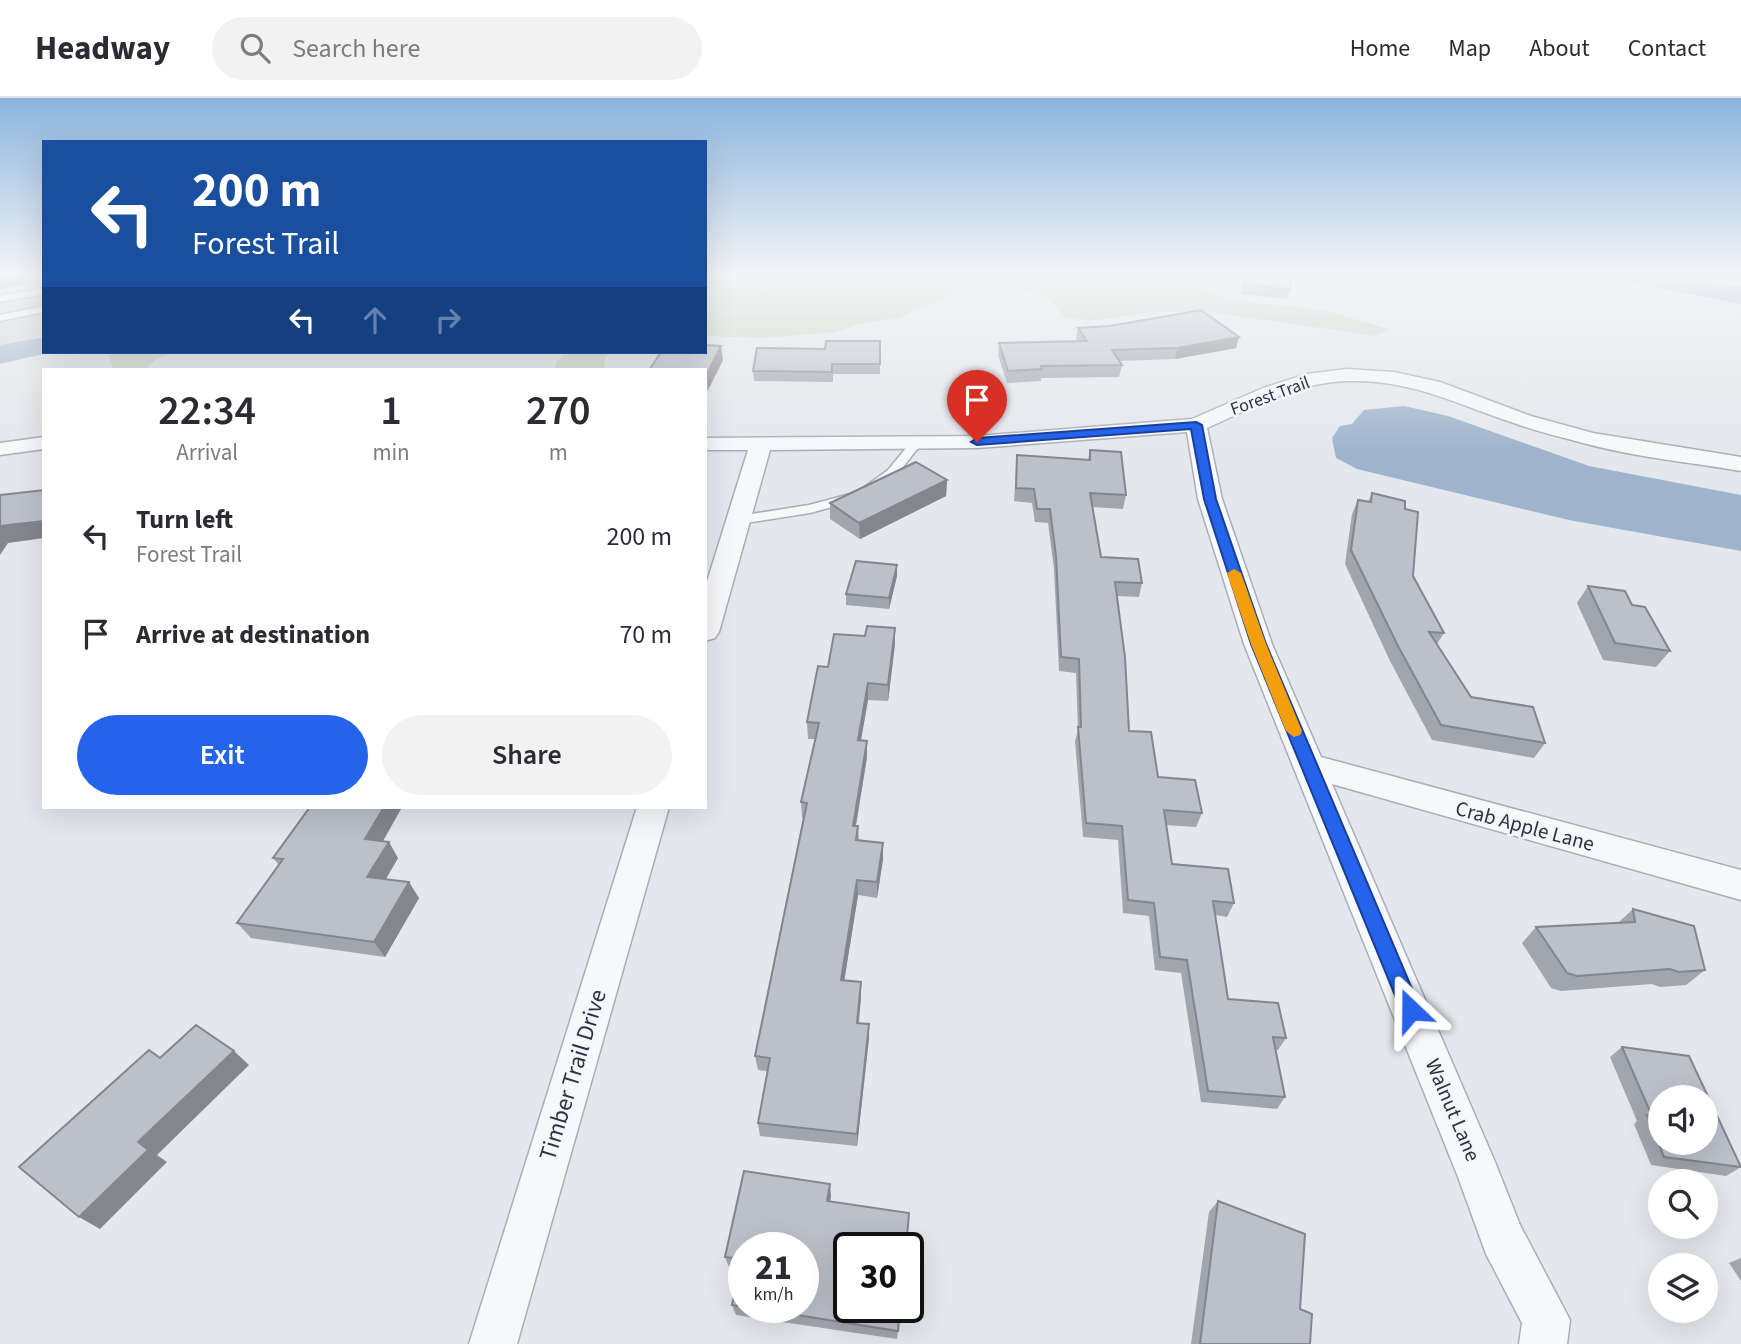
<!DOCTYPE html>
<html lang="en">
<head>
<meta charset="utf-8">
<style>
	:root { --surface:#fff; --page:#f2f2f3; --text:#2b2b33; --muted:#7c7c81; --line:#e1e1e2; --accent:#2563eb }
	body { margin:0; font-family:"Source Sans 3",sans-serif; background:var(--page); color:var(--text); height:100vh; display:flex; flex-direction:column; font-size:26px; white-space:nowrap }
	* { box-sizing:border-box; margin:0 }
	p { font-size:23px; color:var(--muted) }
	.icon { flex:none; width:38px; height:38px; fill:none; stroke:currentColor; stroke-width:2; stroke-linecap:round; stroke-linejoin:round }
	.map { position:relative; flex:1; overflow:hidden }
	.side { position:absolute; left:42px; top:270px; width:665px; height:441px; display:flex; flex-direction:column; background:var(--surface); border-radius:0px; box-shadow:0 7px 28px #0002 }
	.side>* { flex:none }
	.guide { position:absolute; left:42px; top:42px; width:665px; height:214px; border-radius:0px; box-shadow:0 7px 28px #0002; background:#1a4fa0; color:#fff; overflow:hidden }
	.buttons { position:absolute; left:1648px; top:987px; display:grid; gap:14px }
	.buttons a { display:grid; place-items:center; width:70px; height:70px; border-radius:50%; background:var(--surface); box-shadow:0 7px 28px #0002; font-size:35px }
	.speed { position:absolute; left:728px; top:1134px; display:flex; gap:14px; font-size:35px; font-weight:700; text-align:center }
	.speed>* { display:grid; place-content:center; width:91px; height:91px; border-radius:50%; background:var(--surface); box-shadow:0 7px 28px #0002; line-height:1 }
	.speed small { font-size:18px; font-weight:400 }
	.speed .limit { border:4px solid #111; border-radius:10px; background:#fff; color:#111 }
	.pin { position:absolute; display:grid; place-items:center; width:60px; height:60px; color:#fff; margin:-72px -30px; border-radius:50% 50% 50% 0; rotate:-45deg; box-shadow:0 0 7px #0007 }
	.pin .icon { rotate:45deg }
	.me { position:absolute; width:77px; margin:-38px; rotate:337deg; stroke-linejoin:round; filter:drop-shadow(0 0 5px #0008) }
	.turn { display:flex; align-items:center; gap:24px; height:147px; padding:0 35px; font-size:32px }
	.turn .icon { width:91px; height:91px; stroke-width:2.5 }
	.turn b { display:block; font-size:49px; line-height:60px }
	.lanes { display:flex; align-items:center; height:66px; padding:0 35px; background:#0003; justify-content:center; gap:35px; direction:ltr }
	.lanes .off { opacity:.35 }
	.eta { display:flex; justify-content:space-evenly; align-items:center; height:119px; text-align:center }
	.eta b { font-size:42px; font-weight:600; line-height:49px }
	.primary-button { display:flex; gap:14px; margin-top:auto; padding:14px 35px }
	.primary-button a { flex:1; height:80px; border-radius:42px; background:var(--accent); color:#fff; font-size:28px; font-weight:600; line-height:80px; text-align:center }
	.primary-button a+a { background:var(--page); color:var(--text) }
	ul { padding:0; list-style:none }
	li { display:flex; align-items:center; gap:21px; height:98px; padding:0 35px }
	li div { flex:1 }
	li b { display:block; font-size:26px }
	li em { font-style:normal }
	header { display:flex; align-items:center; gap:42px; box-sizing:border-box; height:98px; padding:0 35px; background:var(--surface); border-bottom:2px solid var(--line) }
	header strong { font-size:33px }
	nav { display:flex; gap:38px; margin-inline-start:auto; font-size:24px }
	.search { width:490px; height:63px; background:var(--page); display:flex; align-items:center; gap:18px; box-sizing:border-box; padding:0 24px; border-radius:38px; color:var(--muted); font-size:26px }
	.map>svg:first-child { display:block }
</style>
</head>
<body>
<header>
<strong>Headway</strong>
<div class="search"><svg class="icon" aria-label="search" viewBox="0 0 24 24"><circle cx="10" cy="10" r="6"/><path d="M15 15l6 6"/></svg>Search here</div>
<nav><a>Home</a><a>Map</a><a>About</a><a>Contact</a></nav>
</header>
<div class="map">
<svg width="1741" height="1246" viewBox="0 0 1741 1246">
	<rect width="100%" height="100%" fill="#e4e7ec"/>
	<polygon fill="#d2d6de" points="0,178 44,178 44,238 0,247"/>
	<g fill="#c9d6c5">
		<path d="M705 178H1206L1203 181V190C1239 209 1276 204 1314 211 1339 215 1364 224 1388 231L1376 238 1201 213 1155 214 1090 223 1066 220 1047 200 1028 193 983 189 962 193 898 220 855 227 835 234 763 240 705 238Z"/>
		<polygon points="108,254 174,254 157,260 146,271 113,271"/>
		<polygon points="566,254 611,254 606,258 604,269 607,271 555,271 556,265"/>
	</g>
	<g fill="#9fb4cc">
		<polygon points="1597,178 1681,178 1741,189 1741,206"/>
		<polygon points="44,239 44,254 52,254 0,266 0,247"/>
		<polygon points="1404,308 1448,318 1589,368 1741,397 1741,453 1569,422 1357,371 1336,360 1332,340 1340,328 1352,326 1364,312"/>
	</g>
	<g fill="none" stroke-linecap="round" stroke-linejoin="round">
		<g stroke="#a9aeb7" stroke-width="3">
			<g id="service">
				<polygon points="44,190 44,196 0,204 0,198"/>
				<polygon points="44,208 44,214 0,223 0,217"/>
				<path d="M915 343 921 346C910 360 885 396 866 394V388L888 372 911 344Z"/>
				<polygon points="850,396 854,397 854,403 810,415 739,426 733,422 739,418 809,407"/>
			</g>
		</g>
		<g stroke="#a9aeb7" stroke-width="3">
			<g id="minor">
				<path d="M1347 271 1394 274 1440 284 1531 318 1593 335 1741 359V373C1689 364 1634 359 1583 345 1561 339 1538 334 1517 326 1459 307 1411 281 1348 283 1297 284 1252 310 1207 330L1222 401 1272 546 1321 659 1741 772V802L1332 686 1495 1064 1520 1127 1570 1222 1567 1246H1519L1522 1225 1486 1156 1458 1079 1244 546 1198 401 1187 334 977 350 770 352 719 534 715 540 705 543V490L748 352H705V340L977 338 1192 321 1263 290 1307 276Z"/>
				<polygon points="44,339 44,351 0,357 0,345"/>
				<polygon points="637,709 669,709 517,1246 469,1246"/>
			</g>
		</g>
		<use href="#service" fill="#f7f8fa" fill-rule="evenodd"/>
		<use href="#minor" fill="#f7f8fa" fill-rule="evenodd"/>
	</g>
	<g fill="#a1a5ae">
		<polygon points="1245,178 1291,178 1290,192 1287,201 1241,196"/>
		<polygon points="1715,178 1741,178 1741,181"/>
		<polygon points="1078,230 1236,250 1175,261 1119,263 1122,267 1119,279 1041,280 1041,283 1007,285 998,257 999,245 1078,243 1076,241"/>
		<polygon points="880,243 880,276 833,276 833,284 754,283 753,273 825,251"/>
		<polygon points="723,262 708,292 705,292 705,271"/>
		<polygon points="1090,352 1126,397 1123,411 1092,409 1101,459 1142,485 1139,499 1117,498 1129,633 1158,679 1202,715 1196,729 1166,727 1172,766 1234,805 1227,819 1215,817 1228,901 1286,940 1278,952 1276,952 1285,999 1277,1011 1201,1004 1181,875 1155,872 1149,818 1123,815 1118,742 1083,739 1075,643 1078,632 1076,575 1059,573 1054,471 1048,425 1035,424 1032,405 1014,403 1017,357 1088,362"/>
		<polygon points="947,382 946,398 860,441 830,421 830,405"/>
		<polygon points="1372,395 1405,411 1413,478 1444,535 1437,546 1471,599 1545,645 1534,660 1432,642 1390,563 1345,466 1352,416 1358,402 1368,404"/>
		<polygon points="897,467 897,478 889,511 846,507 846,496"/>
		<polygon points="1588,488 1632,507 1670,553 1656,569 1603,562 1577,505"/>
		<polygon points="895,546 888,603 868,602 861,642 867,659 856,728 858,728 859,742 883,761 877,800 858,797 844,883 861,899 859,925 869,940 857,1048 760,1038 758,1025 767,973 758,972 755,958 803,720 802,720 801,704 815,641 808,641 807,624 828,569"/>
		<polygon points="309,709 402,709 383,743 398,760 386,781 419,800 385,859 251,840 237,825 279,767 273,760 310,710"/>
		<polygon points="1633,811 1705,872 1686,887 1660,889 1652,886 1561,893 1551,890 1522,845 1536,829 1618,825"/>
		<polygon points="1622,949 1741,1069 1726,1078 1651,1067 1634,1026 1637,1023 1610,959"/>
		<polygon points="831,1098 830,1104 900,1209 897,1241 736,1217 732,1207 740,1170 729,1169 725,1159"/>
		<polygon points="1218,1103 1300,1211 1310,1246 1191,1246 1209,1114"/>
		<polygon points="1741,1160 1741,1183 1729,1165"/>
	</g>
	<g fill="#83868d">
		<polygon points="0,178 27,178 28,185 0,191"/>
		<polygon points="1239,239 1236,250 1175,261 1177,250"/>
		<polygon points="721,248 723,262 708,292 706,278"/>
		<polygon points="947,382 946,398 860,441 859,425"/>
		<polygon points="44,423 44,440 8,445 0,457 0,428"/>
		<polygon points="897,467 897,478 889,511 889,500"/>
		<polygon points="895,530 895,546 888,603 888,587"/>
		<polygon points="868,585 868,602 858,658 858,642"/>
		<polygon points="867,643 867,659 853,744 853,728"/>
		<polygon points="384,709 402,709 375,757 365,741"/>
		<polygon points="389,744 398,760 378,794 367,779"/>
		<polygon points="883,745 883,761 877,800 877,784"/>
		<polygon points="857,782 858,797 842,897 841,882"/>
		<polygon points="409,784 419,800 385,859 374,844"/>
		<polygon points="861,884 861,899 857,939 857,925"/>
		<polygon points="869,926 869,940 857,1048 857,1036"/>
		<polygon points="234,953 249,967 157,1057 167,1064 100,1131 79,1119 138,1044"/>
		<polygon points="830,1086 831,1098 828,1115 827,1103"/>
	</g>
	<g fill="#bbc0ca" stroke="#83868d" stroke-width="2" fill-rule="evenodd">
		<polygon points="1245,178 1291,178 1290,192 1244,186"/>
		<polygon points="1201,212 1239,239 1177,250 1112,252 1122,267 1041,268 1042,271 1008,273 999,245 1087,243 1078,230 1110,228"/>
		<polygon points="826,243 880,243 880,266 832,266 832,274 753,273 757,250 825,251"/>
		<polygon points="705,247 721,248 706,278 705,271 650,271 661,254 705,254"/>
		<polygon points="1090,352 1121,354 1126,397 1090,395 1101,459 1138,461 1142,485 1115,484 1125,559 1129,633 1151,634 1158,679 1195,682 1202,715 1164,712 1172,766 1228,771 1234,805 1213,803 1228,901 1278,905 1286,940 1273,939 1285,999 1208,993 1187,862 1160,859 1154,805 1128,802 1122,728 1086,725 1078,629 1081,629 1079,561 1061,559 1056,458 1050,411 1037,411 1034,391 1016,390 1017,357 1090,362"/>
		<polygon points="916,364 947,382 859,425 830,405"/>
		<polygon points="44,392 44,423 0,428 0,397"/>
		<polygon points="1372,395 1405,403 1405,411 1418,414 1413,478 1444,535 1429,534 1471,599 1533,609 1545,645 1441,627 1398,548 1351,452 1358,402 1371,404"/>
		<polygon points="856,463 897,467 889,500 846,496"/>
		<polygon points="1588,488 1625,493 1632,507 1645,509 1670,553 1615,545"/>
		<polygon points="867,528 895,530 888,587 868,585 858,642 867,643 853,728 858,728 856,742 883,745 877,784 857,782 841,882 861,884 857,925 869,926 857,1036 758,1025 770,960 755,958 807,705 801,704 819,625 807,624 818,568 828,569 834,536 865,538"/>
		<polygon points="310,709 384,709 365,741 389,744 367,779 409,784 374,844 237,825 283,761 273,760"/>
		<polygon points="1633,811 1694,828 1705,872 1679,874 1670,871 1577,878 1567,875 1536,829 1635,824"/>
		<polygon points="196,927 234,953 138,1044 148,1052 79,1119 19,1069 149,952 160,960"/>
		<path d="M1622 949 1689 958 1741 1069 1664 1059 1647 1017 1652 1018ZM1661 999H1706V1045H1661Z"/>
		<polygon points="744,1073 830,1086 827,1103 909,1115 906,1150 849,1150 849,1209 900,1209 898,1233 746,1209 803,1209 803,1150 744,1150 744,1209 732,1207 742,1161 725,1159"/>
		<polygon points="1218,1103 1305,1136 1300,1211 1312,1216 1310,1246 1200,1246"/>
	</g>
	<linearGradient id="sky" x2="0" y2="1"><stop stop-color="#8bb4dd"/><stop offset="0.5" stop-color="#f3f4f6"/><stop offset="1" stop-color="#f3f4f6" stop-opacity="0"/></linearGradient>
	<rect width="1741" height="353" fill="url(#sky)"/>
	<polygon fill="#2563eb" stroke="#184099" stroke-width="2" points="1196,324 1202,327 1216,401 1266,546 1421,912 1418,918 1411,921 1404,918 1401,912 1251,546 1204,401 1191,331 977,347 971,344 977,340"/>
	<polygon fill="#f59e0b" points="1234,471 1241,475 1266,546 1302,633 1300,637 1294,639 1286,633 1251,546 1227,475"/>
	<g text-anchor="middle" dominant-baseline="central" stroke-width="5" stroke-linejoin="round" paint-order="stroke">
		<g font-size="18" fill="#2b3445" stroke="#f4f6f9">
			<text transform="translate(1270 298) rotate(-20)">Forest Trail</text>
		</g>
		<g font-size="21" fill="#2b3445" stroke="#f4f6f9">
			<text transform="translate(1525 728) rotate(15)">Crab Apple Lane</text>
			<text transform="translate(1453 1012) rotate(67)">Walnut Lane</text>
		</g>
		<g font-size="24" fill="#2b3445" stroke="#f4f6f9">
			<text transform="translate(573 977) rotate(-73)">Timber Trail Drive</text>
		</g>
	</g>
</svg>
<div class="buttons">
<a><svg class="icon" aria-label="sound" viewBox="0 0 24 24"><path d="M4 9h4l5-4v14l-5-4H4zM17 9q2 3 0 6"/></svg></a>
<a><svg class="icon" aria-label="search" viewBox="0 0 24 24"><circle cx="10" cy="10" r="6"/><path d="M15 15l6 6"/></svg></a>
<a><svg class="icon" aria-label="layers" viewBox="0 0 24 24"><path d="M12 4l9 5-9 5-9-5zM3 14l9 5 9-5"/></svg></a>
</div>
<div class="speed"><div>21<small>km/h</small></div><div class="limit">30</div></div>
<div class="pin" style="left:977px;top:344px;background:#d93025"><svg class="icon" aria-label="arrive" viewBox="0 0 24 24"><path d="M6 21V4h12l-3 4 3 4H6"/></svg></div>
<svg class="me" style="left:1411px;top:912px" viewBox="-20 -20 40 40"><path d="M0-17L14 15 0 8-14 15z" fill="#2563eb" stroke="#fff" stroke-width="4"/></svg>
<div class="guide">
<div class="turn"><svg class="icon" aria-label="left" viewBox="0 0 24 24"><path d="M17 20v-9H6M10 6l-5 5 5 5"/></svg><div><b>200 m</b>Forest Trail</div></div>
<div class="lanes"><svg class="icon" aria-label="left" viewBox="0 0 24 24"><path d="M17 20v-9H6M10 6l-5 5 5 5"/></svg><svg class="icon off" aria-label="ahead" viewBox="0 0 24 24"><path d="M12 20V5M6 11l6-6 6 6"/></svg><svg class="icon off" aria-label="right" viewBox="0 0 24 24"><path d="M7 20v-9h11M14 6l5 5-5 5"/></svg></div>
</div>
<section class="side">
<div class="eta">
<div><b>22:34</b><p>Arrival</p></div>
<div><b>1</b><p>min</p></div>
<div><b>270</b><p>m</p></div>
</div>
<ul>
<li><svg class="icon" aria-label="left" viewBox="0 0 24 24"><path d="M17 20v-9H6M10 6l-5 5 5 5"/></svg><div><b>Turn left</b><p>Forest Trail</p></div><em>200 m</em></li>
<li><svg class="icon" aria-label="arrive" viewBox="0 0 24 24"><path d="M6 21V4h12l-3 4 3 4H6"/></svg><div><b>Arrive at destination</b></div><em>70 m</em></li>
</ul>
<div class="primary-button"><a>Exit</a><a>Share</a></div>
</section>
</div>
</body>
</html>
